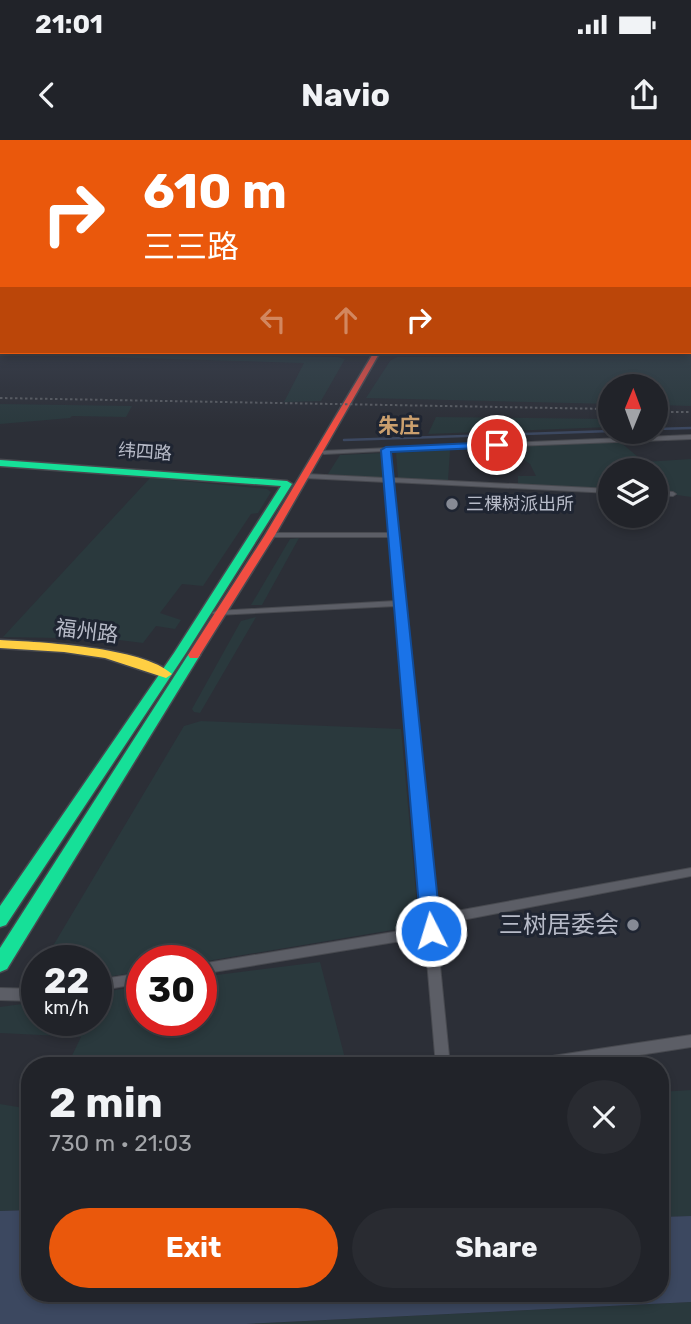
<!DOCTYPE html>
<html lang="en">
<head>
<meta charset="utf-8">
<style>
	:root { --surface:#212329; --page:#292b31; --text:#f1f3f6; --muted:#a2a4a8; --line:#3e4046; --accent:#ea580c }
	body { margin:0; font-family:Rubik,"Noto Sans SC",sans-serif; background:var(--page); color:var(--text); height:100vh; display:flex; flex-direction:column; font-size:26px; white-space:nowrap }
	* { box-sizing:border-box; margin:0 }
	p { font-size:23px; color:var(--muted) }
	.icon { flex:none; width:38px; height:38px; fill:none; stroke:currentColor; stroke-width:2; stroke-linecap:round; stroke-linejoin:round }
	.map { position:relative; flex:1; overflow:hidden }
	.drawer { position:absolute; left:21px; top:917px; width:648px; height:245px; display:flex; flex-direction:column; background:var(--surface); border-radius:28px; box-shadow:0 4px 10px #0003,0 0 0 2px var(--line) }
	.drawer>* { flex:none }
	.guide { position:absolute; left:0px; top:0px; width:691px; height:214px; box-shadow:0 4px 10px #0003,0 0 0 2px var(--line); background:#ea580c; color:#fff; overflow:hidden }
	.needle { width:46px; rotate:1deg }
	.controls { position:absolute; left:598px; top:234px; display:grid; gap:14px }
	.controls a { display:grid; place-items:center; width:70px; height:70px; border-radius:50%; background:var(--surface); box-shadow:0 4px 10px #0003,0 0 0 2px var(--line); font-size:35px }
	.speed { position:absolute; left:21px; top:805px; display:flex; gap:14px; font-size:35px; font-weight:700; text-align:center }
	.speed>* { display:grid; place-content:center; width:91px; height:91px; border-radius:50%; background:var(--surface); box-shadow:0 4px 10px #0003,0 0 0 2px var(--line); line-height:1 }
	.speed small { font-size:18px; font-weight:400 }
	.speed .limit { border:10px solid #d22; background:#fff; color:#111 }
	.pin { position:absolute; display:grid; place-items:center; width:60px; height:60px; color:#fff; margin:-30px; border:4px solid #fff; border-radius:50%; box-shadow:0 2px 7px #0007 }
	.me { position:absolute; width:77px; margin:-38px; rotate:355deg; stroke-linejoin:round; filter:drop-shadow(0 0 5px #0008) }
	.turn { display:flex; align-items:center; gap:24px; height:147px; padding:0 28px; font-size:32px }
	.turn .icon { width:91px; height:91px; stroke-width:2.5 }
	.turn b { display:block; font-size:49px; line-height:60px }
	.lanes { display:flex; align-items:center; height:66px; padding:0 28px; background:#0003; justify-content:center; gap:35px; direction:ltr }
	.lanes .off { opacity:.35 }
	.round { display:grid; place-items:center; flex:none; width:74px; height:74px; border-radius:37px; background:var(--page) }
	.headline { display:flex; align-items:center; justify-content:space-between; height:119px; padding:0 28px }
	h1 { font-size:42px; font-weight:700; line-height:52px }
	.button { display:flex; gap:14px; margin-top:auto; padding:14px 28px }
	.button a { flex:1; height:80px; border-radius:42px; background:var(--accent); color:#fff; font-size:28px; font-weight:700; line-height:80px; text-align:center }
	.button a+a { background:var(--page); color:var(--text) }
	.status { display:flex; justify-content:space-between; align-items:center; height:49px; padding:0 35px; background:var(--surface); direction:ltr }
	.status svg { height:19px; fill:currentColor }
	header { display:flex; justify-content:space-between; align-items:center; height:91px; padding:0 28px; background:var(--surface); font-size:32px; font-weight:700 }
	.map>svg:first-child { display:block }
</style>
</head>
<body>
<div class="status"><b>21:01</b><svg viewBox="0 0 49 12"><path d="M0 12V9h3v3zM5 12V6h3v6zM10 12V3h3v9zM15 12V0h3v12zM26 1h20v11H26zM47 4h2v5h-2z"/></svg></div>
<header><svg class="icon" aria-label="back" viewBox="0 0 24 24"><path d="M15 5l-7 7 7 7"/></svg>Navio<svg class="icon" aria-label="share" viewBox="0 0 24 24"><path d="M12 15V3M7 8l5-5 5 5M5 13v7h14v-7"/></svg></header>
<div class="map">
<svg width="691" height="1184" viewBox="0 0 691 1184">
	<rect width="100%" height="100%" fill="#2c2f37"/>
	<g fill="#2a393d">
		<polygon points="0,210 338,217 345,219 321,261 284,262 304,223 0,214"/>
		<polygon points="691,215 691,266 656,265 656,247 611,247 611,264 366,258 390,221 397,217"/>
		<polygon points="0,264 132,266 126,277 72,276 70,278 0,284"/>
		<polygon points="436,277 611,279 611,287 428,294"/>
		<polygon points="619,301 644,322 691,319 691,357 656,352 656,331 611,331 611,350 521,345 518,343 518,336 536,336 530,324 506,307"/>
		<polygon points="450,310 448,341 398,338 396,313"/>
		<polygon points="382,313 384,338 328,334 340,315"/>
		<polygon points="150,338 267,349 271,352 258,373 251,374 203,446 182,444 160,473 181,480 175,489 156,486 143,503 111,499 3,497"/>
		<polygon points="299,398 262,465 251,465 290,399"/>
		<polygon points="256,477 200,573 194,572 192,569 241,481"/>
		<polygon points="201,581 401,589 418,776 416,786 201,822 142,821 142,831 96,839 96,821 44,821 184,586"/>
		<polygon points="320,822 347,926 67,926 81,897 0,893 0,867 37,862 37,880 96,880 96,853 142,846 142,880 201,880 201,837"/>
		<polygon points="691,950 691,1076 660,1077 660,952"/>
		<polygon points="0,964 30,969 30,1070 0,1071"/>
		<polygon points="691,1162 691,1184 246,1184"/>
	</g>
	<polygon fill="#3c4860" points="30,1070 30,1153 660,1153 660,1077 691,1076 691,1162 246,1184 0,1184 0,1071"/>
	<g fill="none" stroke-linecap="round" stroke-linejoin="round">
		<g stroke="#3c4860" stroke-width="2.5">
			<polyline points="656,289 691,288"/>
			<polyline points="344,300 611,291"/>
		</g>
		<g stroke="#484a50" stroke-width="2">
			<g id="street">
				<rect x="690" y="134" width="1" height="2"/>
				<rect x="690" y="168" width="1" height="2"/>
				<polygon points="691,295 691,299 389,311 392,338 611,349 611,353 392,342 435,775 691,728 691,736 436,785 450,926 436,926 425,797 201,834 201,824 424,787 396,466 216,475 212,473 216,471 396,461 391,397 270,397 266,395 270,393 390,393 386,342 305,338 302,336 305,334 385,338 383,311 324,314 321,312 322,311"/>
				<polygon points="656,351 673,352 676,354 673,356 656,355"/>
				<polygon points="142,833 142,843 96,851 96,840"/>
				<polygon points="0,848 37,849 37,861 0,860"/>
				<polygon points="691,895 691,907 569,926 519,926 521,921 526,920"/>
			</g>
		</g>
		<g stroke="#484a50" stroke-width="3">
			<g id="fast">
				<polygon points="2,182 2,186 0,187 0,183"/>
				<rect x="690" y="198" width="1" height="7"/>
				<polygon points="148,212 303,212 300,214 151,214"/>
				<polygon points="0,320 287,341 292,344 186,513 6,785 0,787 0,766 174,513 281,346 0,326"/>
				<polygon points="194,511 200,515 7,829 0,832 0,808 188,515"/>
			</g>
		</g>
		<g stroke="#484a50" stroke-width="3">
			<path id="slow" d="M0 500C40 502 143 507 172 534L166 538 105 518 64 512 0 508Z"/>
		</g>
		<g stroke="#484a50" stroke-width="3">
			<g id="jam">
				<rect x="0" y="194" width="2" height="7"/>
				<rect x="0" y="204" width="2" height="4"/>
				<polygon points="374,212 380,212 275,395 198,518 190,518 188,515 265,395"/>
			</g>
		</g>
		<use href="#street" fill="#5c5e66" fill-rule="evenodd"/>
		<use href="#fast" fill="#16e098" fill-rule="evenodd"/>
		<use href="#slow" fill="#ffcf43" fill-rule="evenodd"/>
		<use href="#jam" fill="#f24e42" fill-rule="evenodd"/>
		<g stroke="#5a5d63" stroke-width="2" stroke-dasharray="2.5 2.5" stroke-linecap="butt">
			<polyline points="0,258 611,269"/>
			<polyline points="656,272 691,272"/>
		</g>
	</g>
	<linearGradient id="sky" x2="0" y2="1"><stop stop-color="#181a1e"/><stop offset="0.42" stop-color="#454d5e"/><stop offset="1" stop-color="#454d5e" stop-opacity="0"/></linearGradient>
	<rect width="691" height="288" fill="url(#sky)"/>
	<polygon fill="#1a73e8" stroke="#114b97" stroke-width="2" points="497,302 501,303 501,307 391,312 441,791 438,797 431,799 424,797 421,791 381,310 386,307"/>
	<g fill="#868a95" stroke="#1f2532" stroke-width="2.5">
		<circle cx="452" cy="364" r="7"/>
		<circle cx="633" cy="785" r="7"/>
	</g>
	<g text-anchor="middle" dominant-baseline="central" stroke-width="6" stroke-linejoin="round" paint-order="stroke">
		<g font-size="18" fill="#b7bbc8" stroke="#1f2532">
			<text transform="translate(145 312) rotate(4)">纬四路</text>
		</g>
		<g font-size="18" fill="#b7bbc8" stroke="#1f2532" text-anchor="start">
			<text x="466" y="364">三棵树派出所</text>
		</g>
		<g font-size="21" font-weight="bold" fill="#cba06e" stroke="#1f2532">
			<text x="399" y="285">朱庄</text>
		</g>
		<g font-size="21" fill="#b7bbc8" stroke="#1f2532">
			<text transform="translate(87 491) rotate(7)">福州路</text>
		</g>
		<g font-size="24" fill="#b7bbc8" stroke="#1f2532" text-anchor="end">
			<text x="619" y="785">三树居委会</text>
		</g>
	</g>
</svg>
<div class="controls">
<a><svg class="needle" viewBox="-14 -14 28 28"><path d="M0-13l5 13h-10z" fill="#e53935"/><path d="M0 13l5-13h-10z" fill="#a2a4a8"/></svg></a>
<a><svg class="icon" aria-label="layers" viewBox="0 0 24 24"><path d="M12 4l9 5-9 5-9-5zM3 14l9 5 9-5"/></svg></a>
</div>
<div class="speed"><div>22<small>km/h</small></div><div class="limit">30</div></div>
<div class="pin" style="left:497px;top:305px;background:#d93025"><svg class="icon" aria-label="arrive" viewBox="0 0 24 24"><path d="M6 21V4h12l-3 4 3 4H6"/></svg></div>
<svg class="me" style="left:431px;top:791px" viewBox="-20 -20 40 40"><circle r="17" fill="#1a73e8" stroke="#fff" stroke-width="3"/><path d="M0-11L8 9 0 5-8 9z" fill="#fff"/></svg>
<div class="guide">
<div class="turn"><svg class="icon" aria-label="right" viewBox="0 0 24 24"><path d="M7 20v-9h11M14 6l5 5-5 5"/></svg><div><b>610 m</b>三三路</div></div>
<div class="lanes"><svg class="icon off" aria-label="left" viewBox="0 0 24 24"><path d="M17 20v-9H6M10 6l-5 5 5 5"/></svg><svg class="icon off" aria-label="ahead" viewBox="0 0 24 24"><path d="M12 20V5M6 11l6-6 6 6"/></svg><svg class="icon" aria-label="right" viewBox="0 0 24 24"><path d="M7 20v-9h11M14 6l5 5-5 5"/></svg></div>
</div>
<section class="drawer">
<div class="headline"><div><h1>2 min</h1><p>730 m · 21:03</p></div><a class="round"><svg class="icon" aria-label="close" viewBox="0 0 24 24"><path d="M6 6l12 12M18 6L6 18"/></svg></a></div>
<div class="button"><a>Exit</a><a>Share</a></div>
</section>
</div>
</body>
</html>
